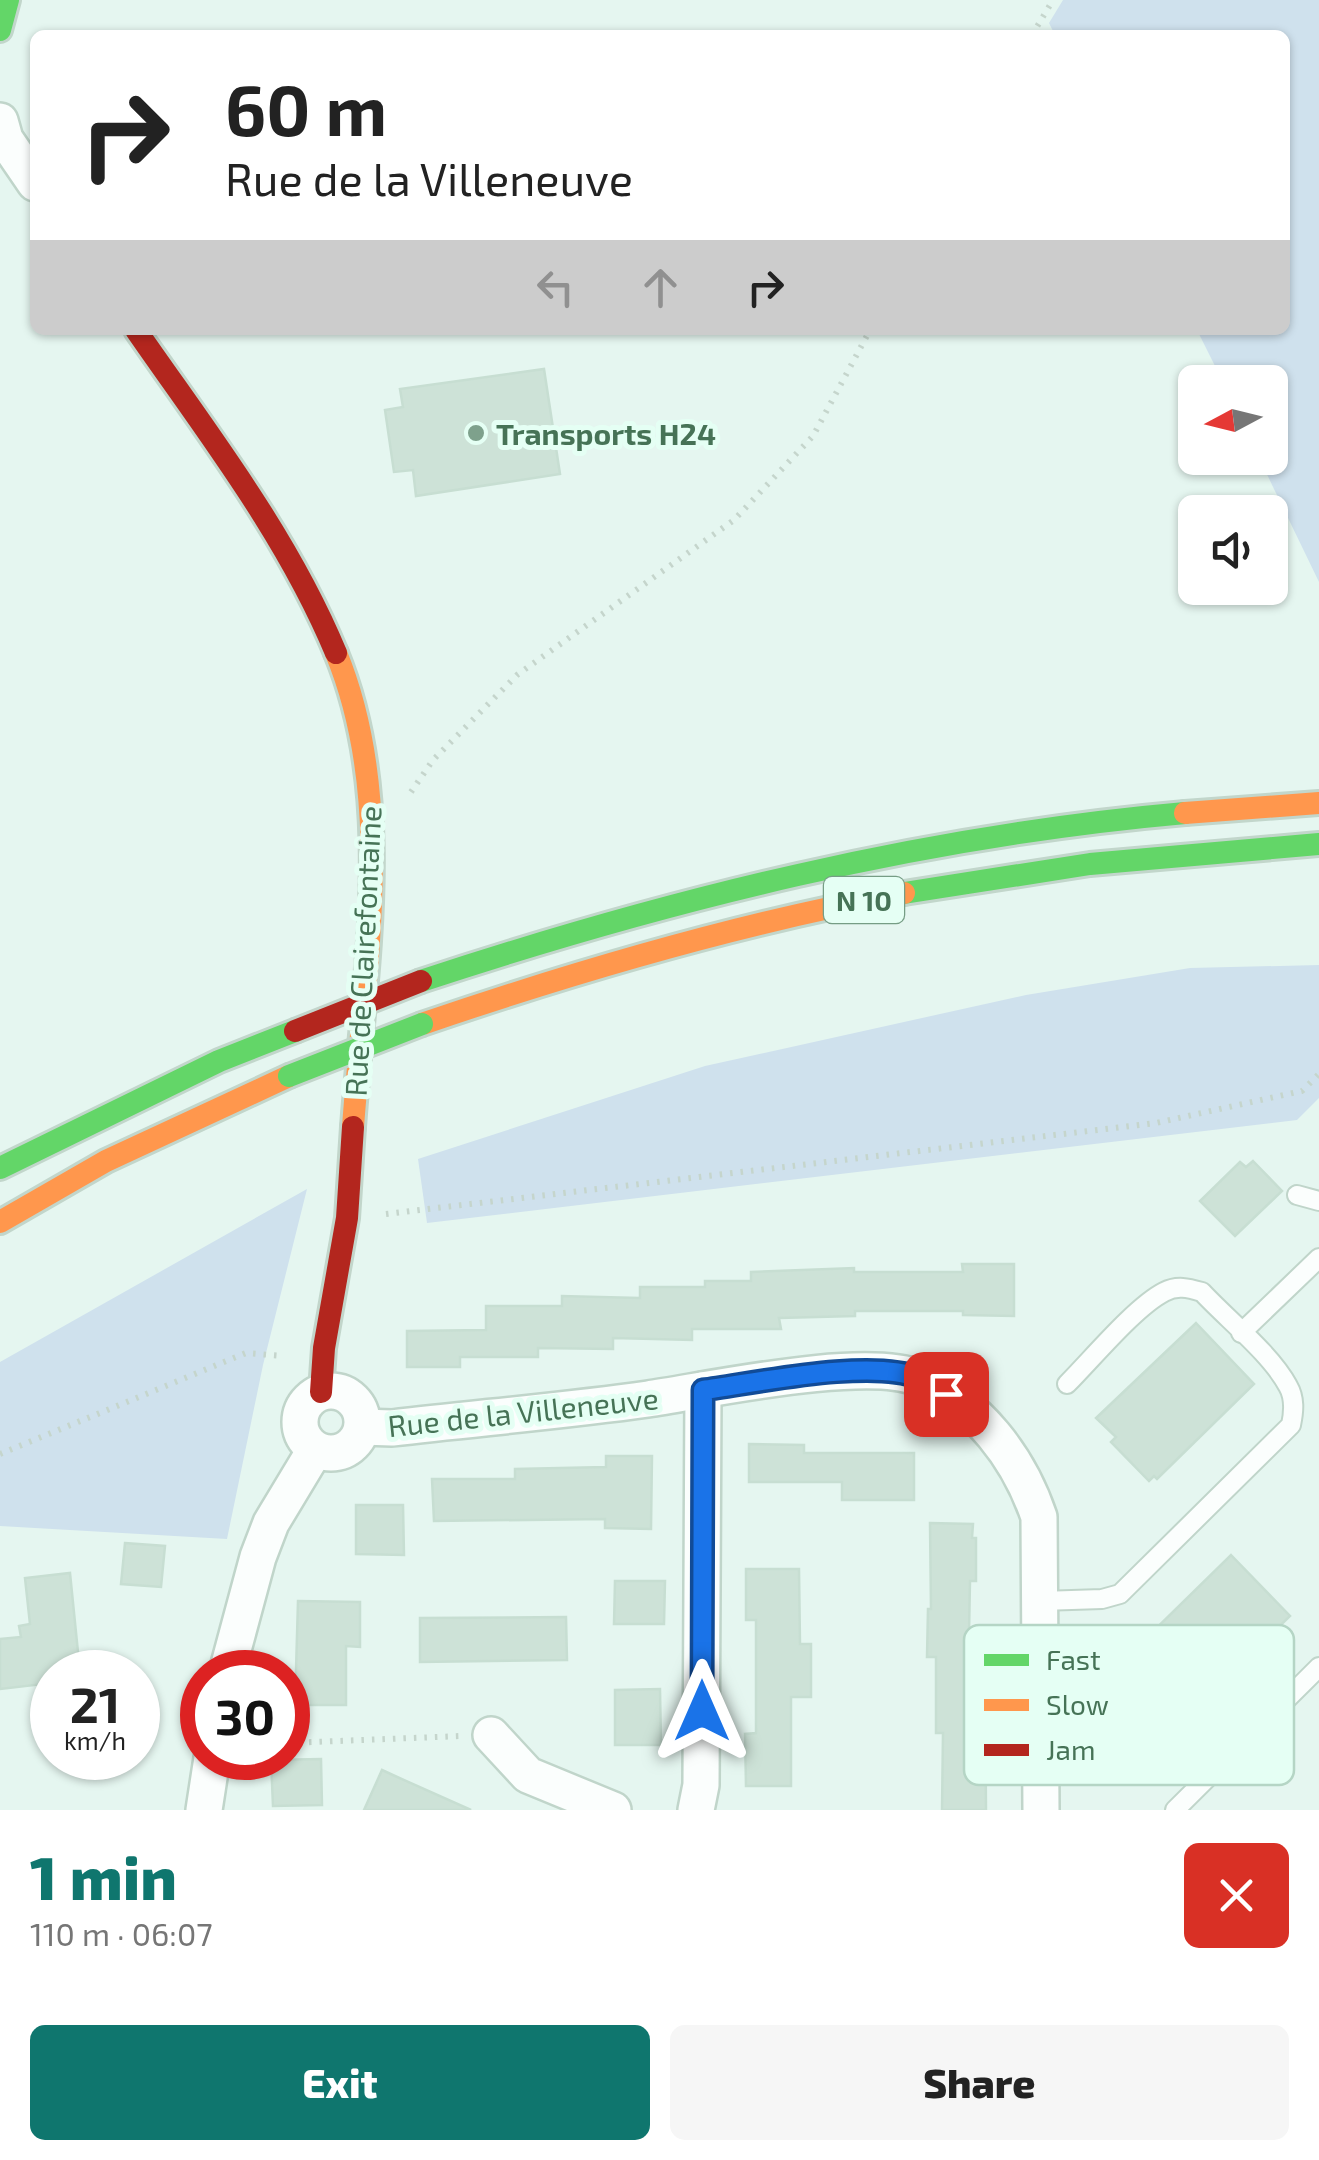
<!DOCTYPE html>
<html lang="en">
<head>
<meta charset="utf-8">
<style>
	:root { --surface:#fff; --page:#f6f6f6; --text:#222; --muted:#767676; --accent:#0f766e }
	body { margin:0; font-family:"Exo 2",sans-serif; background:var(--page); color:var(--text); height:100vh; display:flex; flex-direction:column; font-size:38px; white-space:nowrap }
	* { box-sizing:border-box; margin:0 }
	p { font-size:32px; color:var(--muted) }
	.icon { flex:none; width:55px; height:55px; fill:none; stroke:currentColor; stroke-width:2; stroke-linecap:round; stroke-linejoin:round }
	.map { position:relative; height:1810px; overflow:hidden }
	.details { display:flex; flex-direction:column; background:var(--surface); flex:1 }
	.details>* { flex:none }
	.top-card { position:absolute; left:30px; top:30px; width:1260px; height:305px; border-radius:15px; box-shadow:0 2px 8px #0004; background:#fff; color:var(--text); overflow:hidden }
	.needle { width:65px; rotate:263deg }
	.controls { position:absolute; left:1178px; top:365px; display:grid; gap:20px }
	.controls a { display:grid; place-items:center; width:110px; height:110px; border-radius:15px; background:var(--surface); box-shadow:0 2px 8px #0004; font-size:50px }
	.speed { position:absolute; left:30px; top:1650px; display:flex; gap:20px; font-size:50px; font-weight:700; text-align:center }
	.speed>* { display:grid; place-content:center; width:130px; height:130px; border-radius:50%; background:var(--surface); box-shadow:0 2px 8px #0004; line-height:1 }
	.speed small { font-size:25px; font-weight:400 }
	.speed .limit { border:15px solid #d22; background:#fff; color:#111 }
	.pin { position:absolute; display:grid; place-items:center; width:85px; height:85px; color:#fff; margin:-42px; border-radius:20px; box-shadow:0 5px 15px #0006 }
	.me { position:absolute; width:110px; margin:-55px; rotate:0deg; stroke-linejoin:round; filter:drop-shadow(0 0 8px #0008) }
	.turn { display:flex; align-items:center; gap:35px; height:210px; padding:0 30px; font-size:45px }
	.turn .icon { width:130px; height:130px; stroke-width:2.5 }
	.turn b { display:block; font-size:70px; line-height:85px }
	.lanes { display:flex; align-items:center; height:95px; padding:0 30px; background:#0003; justify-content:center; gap:50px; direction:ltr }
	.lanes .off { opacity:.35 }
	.round { display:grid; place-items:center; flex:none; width:105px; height:105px; border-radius:15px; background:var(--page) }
	.summary { display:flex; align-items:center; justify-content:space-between; height:170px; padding:0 30px }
	h1 { font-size:60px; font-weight:800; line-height:75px; color:var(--accent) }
	.action { display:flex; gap:20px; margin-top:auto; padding:20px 30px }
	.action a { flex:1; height:115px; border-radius:15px; background:var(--accent); color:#fff; font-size:40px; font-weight:800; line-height:115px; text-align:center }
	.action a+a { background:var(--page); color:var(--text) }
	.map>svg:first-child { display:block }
</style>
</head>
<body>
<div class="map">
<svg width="1319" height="1810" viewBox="0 0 1319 1810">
	<rect width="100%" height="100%" fill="#e5f6f0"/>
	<g fill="#cfe1ed">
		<polygon points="1063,0 1319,0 1319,582 1259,458 1270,458 1270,382 1223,382 1197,330 1285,330 1285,35 1055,35 1049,23"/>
		<polygon points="1319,965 1319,1098 1297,1120 427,1223 418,1159 705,1066 1026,995 1190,968"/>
		<polygon points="307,1189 263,1365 227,1539 0,1526 0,1362"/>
	</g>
	<g fill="#cde2d7" stroke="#c7ded2" stroke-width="2.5">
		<polygon points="544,369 560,474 416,496 413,470 394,472 385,410 403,407 400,389"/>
		<polygon points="1253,1161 1282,1191 1235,1236 1200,1201 1240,1162 1246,1167"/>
		<polygon points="962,1264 1014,1264 1014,1316 963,1315 963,1311 855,1311 855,1316 779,1318 781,1329 692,1329 692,1340 613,1338 613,1349 538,1348 538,1357 460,1357 460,1367 407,1367 407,1331 486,1330 486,1306 562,1306 562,1296 640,1298 640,1287 705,1287 705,1281 751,1281 751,1272 854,1268 854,1272 963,1272"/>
		<polygon points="1196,1323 1254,1384 1157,1479 1154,1476 1149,1481 1111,1442 1116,1437 1096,1418"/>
		<polygon points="749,1444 804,1445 804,1453 914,1453 914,1500 842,1500 842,1482 749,1482"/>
		<polygon points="606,1456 652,1456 651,1529 605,1528 605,1519 434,1521 432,1479 515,1479 515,1469 606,1467"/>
		<polygon points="356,1505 403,1505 404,1555 356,1554"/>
		<polygon points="930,1523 973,1524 972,1538 976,1538 976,1581 970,1581 968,1686 985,1686 986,1810 942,1810 943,1733 936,1733 936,1657 927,1657 928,1609 931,1609"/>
		<polygon points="125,1543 165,1546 161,1587 121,1584"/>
		<polygon points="1231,1555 1290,1616 1193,1711 1185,1714 1146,1673 1151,1669 1133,1651"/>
		<polygon points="746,1569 799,1569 800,1644 811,1644 811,1697 791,1697 791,1786 746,1786 745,1734 756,1733 756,1620 746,1620"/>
		<polygon points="70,1573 80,1672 52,1672 52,1683 0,1689 0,1639 21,1637 19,1626 30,1624 25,1578"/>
		<polygon points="615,1581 665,1581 664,1624 614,1624"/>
		<polygon points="298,1601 360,1602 360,1647 346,1646 346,1705 295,1705"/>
		<polygon points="566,1617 567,1660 420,1662 420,1618"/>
		<polygon points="660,1689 661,1745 615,1745 615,1690"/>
		<polygon points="321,1759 322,1805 273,1806 271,1760"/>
		<polygon points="382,1770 395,1776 471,1810 364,1810"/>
	</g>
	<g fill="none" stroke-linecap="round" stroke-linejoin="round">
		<g stroke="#c0d5ca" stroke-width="22">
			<g id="lane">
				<polyline points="1297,1195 1319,1201"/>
				<polyline points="1241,1333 1319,1258"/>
				<path d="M1041 1601 1102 1599 1120 1594 1291 1425C1294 1411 1295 1398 1288 1386 1271 1354 1227 1319 1202 1292 1188 1288 1177 1285 1164 1292 1135 1307 1092 1359 1067 1384"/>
				<polyline points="1175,1810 1319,1667"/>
			</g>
		</g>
		<g stroke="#c0d5ca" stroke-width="40">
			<g id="street">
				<polyline points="0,121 5,139 35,183"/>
				<circle cx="331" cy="1422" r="31"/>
				<path d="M362 1427 392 1428C477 1418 563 1411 648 1399 709 1390 866 1356 918 1378 978 1403 1019 1458 1039 1517L1041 1810"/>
				<polyline points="227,1672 258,1557 271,1523 315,1450"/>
				<polyline points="491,1735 528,1775 613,1810"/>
				<polyline points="204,1810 212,1758"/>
				<polyline points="696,1810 701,1785 703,1390"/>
			</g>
		</g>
		<g stroke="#c2d6cb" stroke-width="28">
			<g id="fast">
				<polyline points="0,30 8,0"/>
				<polyline points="904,893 1090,864 1319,844"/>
				<path d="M421 981C670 899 924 836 1185 813"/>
				<polyline points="0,1168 219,1061 295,1031"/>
			</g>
		</g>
		<g stroke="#c2d6cb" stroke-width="28">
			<g id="slow">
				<path d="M336 653C397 801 364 972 353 1127"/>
				<polyline points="1185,813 1319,803"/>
				<path d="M422 1024C580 970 740 923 904 893"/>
				<polyline points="0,1222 106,1161 289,1076"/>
			</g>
		</g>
		<g stroke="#c2d6cb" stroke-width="28">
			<g id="jam">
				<path d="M136 330C208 434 287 535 336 653"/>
				<polyline points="321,1392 324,1348 347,1218 353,1127"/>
			</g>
		</g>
		<g stroke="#c5d5cc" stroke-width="6" stroke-dasharray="2.5 8" stroke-linecap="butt">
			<polyline points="1032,35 1053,0"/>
			<polyline points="411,792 433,760 517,675 734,520 813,436 870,330"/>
			<polyline points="386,1214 1156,1123 1302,1091 1319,1074"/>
			<polyline points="0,1454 246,1353 283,1356"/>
			<polyline points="288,1743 461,1736"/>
		</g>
		<use href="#lane" stroke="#fbfefd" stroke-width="18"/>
		<use href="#street" stroke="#fbfefd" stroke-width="35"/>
		<use href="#fast" stroke="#63d668" stroke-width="22"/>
		<use href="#slow" stroke="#ff974d" stroke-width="22"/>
		<use href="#jam" stroke="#b3261e" stroke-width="22"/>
		<g stroke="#c3d5cb" stroke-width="28" stroke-linecap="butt">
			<polyline id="fast-bridge" points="289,1076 422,1024"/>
		</g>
		<g stroke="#c3d5cb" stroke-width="28" stroke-linecap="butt">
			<polyline id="jam-bridge" points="295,1031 421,981"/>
		</g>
		<use href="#fast-bridge" stroke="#63d668" stroke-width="22"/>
		<use href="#jam-bridge" stroke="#b3261e" stroke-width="22"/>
	</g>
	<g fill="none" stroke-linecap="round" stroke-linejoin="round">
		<g stroke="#114b97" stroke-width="25">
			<path id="route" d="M702 1711 703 1390C756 1383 871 1358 919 1378 928 1382 937 1389 946 1394"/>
		</g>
		<use href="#route" stroke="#1a73e8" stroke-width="18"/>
	</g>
	<circle fill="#7ea18c" stroke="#e5fff4" stroke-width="4" cx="476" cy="433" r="10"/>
	<g text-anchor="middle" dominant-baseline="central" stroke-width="10" stroke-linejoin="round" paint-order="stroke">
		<rect fill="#e5fff4" stroke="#769d85" stroke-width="2.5" x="824" y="877" width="80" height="46" rx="8"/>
		<g font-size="28" font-weight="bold" fill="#467356">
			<text x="864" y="900">N 10</text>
		</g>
		<g font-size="30" font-weight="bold" fill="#467356" stroke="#e5fff4" text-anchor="start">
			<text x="496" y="433">Transports H24</text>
		</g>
		<g font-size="30" fill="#467356" stroke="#e5fff4">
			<text transform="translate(362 951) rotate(-87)">Rue de Clairefontaine</text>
			<text transform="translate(523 1411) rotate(-6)">Rue de la Villeneuve</text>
		</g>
	</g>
	<rect x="964" y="1625" width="330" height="160" rx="15" fill="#e5fff4" stroke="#b5d5c5" stroke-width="2.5"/>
	<rect x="984" y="1654" width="45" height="12" fill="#63d668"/>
	<rect x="984" y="1699" width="45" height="12" fill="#ff974d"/>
	<rect x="984" y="1744" width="45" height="12" fill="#b3261e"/>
	<g font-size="28" fill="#467356">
		<text x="1046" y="1670">Fast</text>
		<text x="1046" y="1715">Slow</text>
		<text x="1046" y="1760">Jam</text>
	</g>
</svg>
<div class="controls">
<a><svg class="needle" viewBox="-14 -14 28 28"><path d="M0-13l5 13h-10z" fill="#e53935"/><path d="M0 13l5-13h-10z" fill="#767676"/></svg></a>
<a><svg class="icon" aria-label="sound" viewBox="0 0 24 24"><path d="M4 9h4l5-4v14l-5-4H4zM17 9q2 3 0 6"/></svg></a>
</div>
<div class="speed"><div>21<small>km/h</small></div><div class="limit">30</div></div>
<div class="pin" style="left:946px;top:1394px;background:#d93025"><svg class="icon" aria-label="arrive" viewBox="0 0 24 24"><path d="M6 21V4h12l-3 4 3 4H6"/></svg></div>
<svg class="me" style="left:702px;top:1711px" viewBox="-20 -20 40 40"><path d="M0-17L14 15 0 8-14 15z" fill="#1a73e8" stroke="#fff" stroke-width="4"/></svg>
<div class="top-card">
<div class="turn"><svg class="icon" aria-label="right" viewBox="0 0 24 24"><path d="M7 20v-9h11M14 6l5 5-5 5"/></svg><div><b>60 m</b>Rue de la Villeneuve</div></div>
<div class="lanes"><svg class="icon off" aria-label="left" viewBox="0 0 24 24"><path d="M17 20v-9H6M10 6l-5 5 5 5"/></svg><svg class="icon off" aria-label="ahead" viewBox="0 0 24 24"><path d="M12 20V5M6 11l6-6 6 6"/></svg><svg class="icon" aria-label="right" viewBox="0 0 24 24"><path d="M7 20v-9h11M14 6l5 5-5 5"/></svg></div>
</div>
</div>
<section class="details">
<div class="summary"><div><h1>1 min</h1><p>110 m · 06:07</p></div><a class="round" style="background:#d93025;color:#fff"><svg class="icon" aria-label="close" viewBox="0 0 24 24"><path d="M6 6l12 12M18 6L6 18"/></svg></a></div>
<div class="action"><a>Exit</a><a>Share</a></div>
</section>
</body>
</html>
